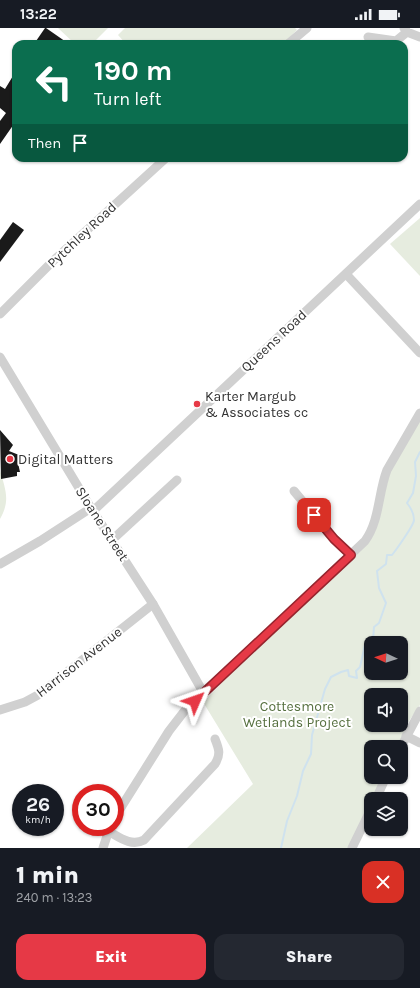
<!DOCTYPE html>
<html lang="en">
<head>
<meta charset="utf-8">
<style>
	:root { --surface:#171b24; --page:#242831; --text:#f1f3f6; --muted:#9ea1a6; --accent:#e63946 }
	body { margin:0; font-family:Karla,sans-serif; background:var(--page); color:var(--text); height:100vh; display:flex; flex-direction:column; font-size:15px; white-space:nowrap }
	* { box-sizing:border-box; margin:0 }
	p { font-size:13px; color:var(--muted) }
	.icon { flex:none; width:22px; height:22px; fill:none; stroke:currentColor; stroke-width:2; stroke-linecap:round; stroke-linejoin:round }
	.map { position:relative; height:820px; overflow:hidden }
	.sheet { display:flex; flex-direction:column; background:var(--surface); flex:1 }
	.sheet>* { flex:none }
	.top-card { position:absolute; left:12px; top:12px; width:396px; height:122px; border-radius:12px; box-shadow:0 1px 3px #0004; background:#0b6e4f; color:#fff; overflow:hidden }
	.needle { width:26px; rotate:274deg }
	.fabs { position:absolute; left:364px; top:608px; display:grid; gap:8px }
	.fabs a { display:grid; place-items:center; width:44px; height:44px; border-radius:8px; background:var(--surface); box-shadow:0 1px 3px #0004; font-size:20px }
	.speed { position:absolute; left:12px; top:756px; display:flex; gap:8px; font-size:20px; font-weight:700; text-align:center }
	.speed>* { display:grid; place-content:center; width:52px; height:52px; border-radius:50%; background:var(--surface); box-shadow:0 1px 3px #0004; line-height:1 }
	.speed small { font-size:10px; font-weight:400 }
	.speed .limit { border:6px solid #d22; background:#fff; color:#111 }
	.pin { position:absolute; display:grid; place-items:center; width:34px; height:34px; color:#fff; margin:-17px; border-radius:8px; box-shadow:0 2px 6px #0006 }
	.me { position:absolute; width:44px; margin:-22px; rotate:47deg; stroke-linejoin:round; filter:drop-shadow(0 0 3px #0008) }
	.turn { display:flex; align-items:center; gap:14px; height:84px; padding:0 16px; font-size:18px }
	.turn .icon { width:52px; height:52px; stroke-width:2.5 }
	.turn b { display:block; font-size:28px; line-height:34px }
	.then { display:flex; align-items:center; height:38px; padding:0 16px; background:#0003; gap:8px; font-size:15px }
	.round { display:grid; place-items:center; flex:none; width:42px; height:42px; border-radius:12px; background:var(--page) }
	.summary { display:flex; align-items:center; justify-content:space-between; height:68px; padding:0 16px }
	h1 { font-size:24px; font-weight:800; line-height:30px }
	.primary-button { display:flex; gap:8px; margin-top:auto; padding:8px 16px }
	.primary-button a { flex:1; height:46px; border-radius:12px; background:var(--accent); color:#fff; font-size:16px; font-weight:800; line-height:46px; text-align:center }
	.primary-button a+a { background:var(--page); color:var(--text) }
	.status { display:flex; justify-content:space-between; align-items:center; height:28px; padding:0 20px; background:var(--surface); direction:ltr }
	.status svg { height:11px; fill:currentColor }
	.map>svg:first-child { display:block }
</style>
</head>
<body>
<div class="status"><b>13:22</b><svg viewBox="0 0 49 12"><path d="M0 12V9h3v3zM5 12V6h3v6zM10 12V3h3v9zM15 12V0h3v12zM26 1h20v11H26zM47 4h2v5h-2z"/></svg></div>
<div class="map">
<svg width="420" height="820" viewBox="0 0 420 820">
	<rect width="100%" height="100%" fill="#fff"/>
	<g fill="#e6ecdf" fill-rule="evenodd">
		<polygon points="58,0 108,0 92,16 75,16"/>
		<polygon points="125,0 295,0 297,2 283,16 126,16 118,7"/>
		<polygon points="420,190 420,248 390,216"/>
		<path d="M420 385V677L409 693 397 719H371V749H384L374 771H371V778L352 820H187L253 756 203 674 371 502 384 450ZM371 615H401V645H371ZM371 667H401V697H371Z"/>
		<path d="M0 442C5 461 11 472 0 491Z"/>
	</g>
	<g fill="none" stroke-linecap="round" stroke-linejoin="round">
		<path stroke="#cfe2ee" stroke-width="2" d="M281 820 287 793 297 768 303 743 311 726 312 707 325 661 331 649 341 644 348 642 349 648 357 650 356 643 360 639 365 617 373 612 374 599 379 595 386 575 379 560 377 543 386 536 387 527H392C396 522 414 497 414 492 414 485 411 480 407 475L413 465 416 448 415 434 420 424"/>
	</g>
	<g fill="#1a1a1a">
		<polygon points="45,0 46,0 69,16 34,16"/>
		<polygon points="16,43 16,93 0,116 0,93 6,85 0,80 0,58 5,61"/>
		<polygon points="13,194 24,202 0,234 0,212"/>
		<polygon points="0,402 13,417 9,423 19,427 21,434 18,435 20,444 17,444 17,448 1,451"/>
	</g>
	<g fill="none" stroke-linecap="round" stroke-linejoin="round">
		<g stroke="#d0d0d0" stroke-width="9">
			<polyline points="404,0 407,4 420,9"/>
			<polyline points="368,9 396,13 407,4"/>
			<polyline points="288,16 307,0"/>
			<polyline points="346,246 420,325"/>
			<polyline points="0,286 53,233 166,130"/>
			<polyline points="0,329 91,480 153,576 203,664"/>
			<polyline points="294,463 334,511 351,527"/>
			<polyline points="93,483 420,176"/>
			<polyline points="112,512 177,452"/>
			<polyline points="0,536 40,513 91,480"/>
			<polyline points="0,682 25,674 38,667 153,576"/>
			<polyline points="406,708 420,715"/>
			<polyline points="401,719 420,683"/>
			<polyline points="376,771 386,749"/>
			<path d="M115 789 169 703 186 681 236 635 365 513C380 492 378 465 387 442L420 385"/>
			<path d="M108 803C119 809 131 819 144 812L215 736C221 726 219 721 215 711"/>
			<polyline points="103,820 110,799"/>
			<polyline points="352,820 371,781"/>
		</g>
	</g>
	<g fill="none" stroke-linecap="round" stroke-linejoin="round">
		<g stroke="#96252e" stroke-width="10">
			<polyline id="route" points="195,673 351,527 334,511 314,487"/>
		</g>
		<use href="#route" stroke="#e63946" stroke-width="7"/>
	</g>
	<g fill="#e63946" stroke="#fff" stroke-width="1.5">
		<circle cx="197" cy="376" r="4"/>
		<circle cx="10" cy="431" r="4"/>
	</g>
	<g text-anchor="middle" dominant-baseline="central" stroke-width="4" stroke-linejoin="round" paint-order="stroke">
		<g font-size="14" fill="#333" stroke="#fff">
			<text transform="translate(82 207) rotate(-43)">Pytchley Road</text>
			<text transform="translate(274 313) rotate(-43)">Queens Road</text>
			<text transform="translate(102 496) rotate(57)">Sloane Street</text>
			<text transform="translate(79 634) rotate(-38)">Harrison Avenue</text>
		</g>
		<g font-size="14" fill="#333" stroke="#fff" text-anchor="start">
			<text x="205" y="368">Karter Margub<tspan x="205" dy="16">&amp; Associates cc</tspan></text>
			<text x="18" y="431">Digital Matters</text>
		</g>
		<g font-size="14" fill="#56703f" stroke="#fff">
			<text x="297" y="678">Cottesmore<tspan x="297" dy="16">Wetlands Project</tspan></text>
		</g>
	</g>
</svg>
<div class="fabs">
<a><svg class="needle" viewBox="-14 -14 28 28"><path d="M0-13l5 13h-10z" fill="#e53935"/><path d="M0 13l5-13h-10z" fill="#9ea1a6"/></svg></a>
<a><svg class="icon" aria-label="sound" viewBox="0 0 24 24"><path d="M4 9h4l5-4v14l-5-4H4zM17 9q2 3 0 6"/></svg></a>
<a><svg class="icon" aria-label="search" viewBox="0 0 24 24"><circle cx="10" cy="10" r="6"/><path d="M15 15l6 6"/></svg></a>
<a><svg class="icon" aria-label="layers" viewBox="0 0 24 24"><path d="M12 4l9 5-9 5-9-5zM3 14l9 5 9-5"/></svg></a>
</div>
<div class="speed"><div>26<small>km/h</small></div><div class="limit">30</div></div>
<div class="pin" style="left:314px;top:487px;background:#d93025"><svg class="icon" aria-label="arrive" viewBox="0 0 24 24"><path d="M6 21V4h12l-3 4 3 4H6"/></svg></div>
<svg class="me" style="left:195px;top:673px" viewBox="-20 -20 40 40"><path d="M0-17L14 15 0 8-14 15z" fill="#e63946" stroke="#fff" stroke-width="4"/></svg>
<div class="top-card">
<div class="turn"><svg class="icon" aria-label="left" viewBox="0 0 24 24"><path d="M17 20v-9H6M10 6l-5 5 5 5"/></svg><div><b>190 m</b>Turn left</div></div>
<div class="then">Then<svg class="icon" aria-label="arrive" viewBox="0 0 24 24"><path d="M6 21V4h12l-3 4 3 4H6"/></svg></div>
</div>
</div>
<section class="sheet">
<div class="summary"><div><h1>1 min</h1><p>240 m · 13:23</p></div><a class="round" style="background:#d93025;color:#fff"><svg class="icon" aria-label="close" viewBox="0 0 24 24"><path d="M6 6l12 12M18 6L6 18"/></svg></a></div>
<div class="primary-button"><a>Exit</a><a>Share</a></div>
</section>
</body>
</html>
